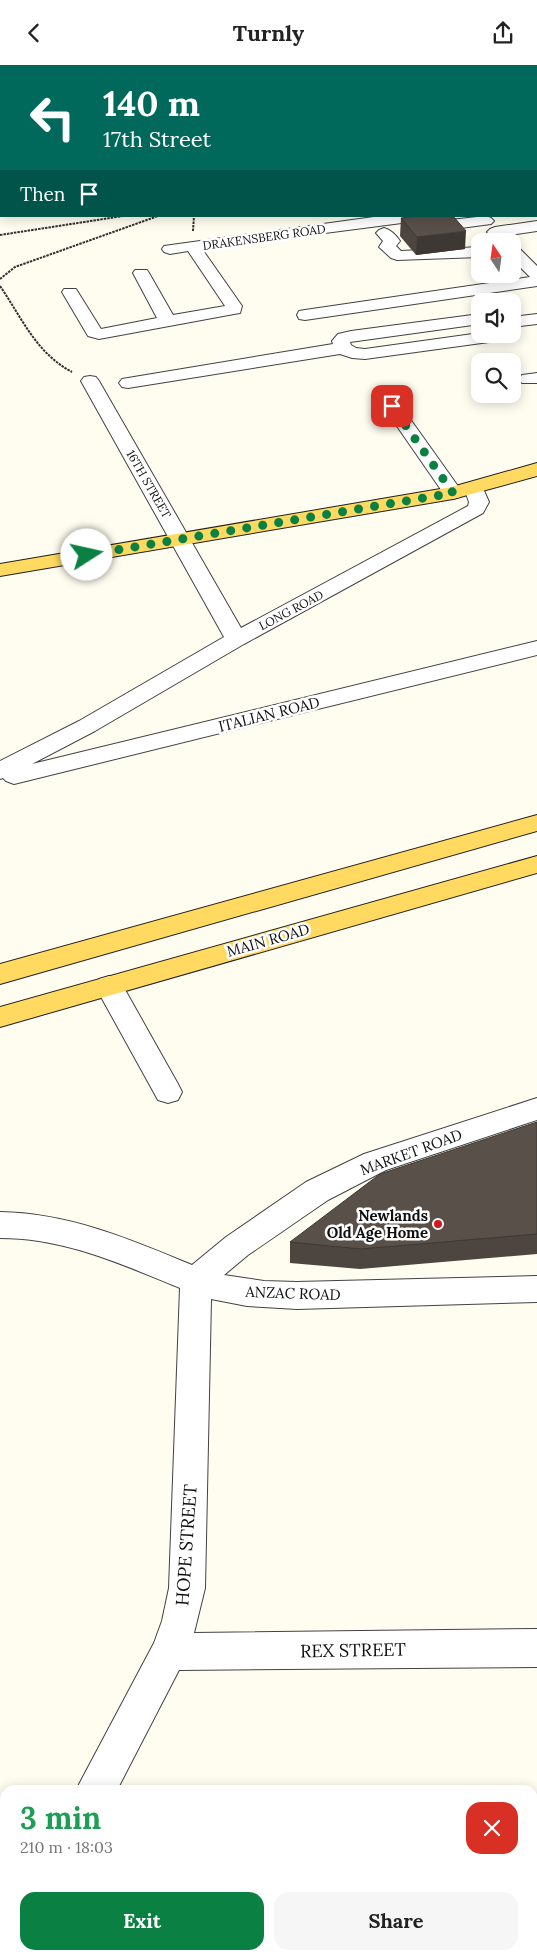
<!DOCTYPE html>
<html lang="en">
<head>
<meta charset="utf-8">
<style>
	:root { --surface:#fff; --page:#f6f6f6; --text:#222; --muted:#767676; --accent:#0b8043 }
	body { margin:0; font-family:Lora,serif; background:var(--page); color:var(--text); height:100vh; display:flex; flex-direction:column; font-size:19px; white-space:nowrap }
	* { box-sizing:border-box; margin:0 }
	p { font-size:16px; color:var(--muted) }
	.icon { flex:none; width:28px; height:28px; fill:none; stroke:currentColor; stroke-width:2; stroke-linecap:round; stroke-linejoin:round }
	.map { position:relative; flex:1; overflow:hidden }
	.details { position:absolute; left:0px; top:1720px; width:538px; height:175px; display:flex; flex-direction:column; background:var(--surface); border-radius:15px 15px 0 0; box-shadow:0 2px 12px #0003 }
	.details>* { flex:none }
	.banner { position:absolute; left:0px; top:0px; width:538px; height:152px; box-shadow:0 2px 12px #0003; background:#00695c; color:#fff; overflow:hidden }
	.needle { width:32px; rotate:347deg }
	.controls { position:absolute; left:471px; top:168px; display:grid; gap:10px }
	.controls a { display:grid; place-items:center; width:50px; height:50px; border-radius:10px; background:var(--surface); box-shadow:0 2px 12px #0003; font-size:25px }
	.pin { position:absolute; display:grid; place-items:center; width:42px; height:42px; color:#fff; margin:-21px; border-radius:10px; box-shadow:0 2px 8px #0006 }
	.me { position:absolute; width:55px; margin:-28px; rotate:80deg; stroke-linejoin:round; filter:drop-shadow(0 0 4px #0008) }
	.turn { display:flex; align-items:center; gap:18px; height:105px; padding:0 20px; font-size:22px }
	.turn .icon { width:65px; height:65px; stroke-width:2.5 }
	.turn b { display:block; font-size:35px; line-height:42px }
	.then { display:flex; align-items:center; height:48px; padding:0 20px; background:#0003; gap:10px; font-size:19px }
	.round { display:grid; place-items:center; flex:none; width:52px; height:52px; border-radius:15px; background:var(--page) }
	.overview { display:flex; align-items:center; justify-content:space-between; height:85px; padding:0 20px }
	h1 { font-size:30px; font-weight:800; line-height:38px; color:#1e9e55 }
	.cta { display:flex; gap:10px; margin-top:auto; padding:10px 20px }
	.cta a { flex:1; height:58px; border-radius:15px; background:var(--accent); color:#fff; font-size:20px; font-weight:800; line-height:58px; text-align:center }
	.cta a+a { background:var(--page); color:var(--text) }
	header { display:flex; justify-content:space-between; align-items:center; height:65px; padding:0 20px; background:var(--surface); font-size:22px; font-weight:800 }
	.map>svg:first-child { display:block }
</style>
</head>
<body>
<header><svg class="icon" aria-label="back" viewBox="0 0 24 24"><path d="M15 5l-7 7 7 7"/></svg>Turnly<svg class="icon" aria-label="share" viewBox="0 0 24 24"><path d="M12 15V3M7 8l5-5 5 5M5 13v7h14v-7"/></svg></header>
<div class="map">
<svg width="537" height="1895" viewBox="0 0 537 1895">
	<rect width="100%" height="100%" fill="#fffcf0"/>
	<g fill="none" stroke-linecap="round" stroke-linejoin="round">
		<g stroke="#424242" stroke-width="2">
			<g id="minor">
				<rect x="60" y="0" width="12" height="1"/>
				<rect x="383" y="0" width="16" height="1"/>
				<rect x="536" y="77" width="1" height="8"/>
				<rect x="0" y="108" width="1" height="8"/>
				<polygon points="381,151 424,151 422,154 417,156 202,184 242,241 240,248 234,249 99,274 88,271 62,227 64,224 76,224 101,264 157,253 133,208 135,205 147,205 149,208 173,250 225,241 188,186 170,189 164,187 162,184 164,181"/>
				<polygon points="486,151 491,153 494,156 491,159 423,168 418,166 415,163 418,160 423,158"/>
				<polygon points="537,156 537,166 495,172 490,170 487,167 490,164 495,162"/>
				<path d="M384 163C391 165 396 170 400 176L396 181 401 186 480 182V192L397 195 391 193 379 182 383 176 376 168 379 165Z"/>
				<polygon points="512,180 518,182 537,201 537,221 305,255 299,254 297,250 299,246 305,245 530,212 512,194"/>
				<polygon points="480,249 480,259 350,277 351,280 356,283 365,284 480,268 503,269 501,273 489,277 365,294 352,293 340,289 128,323 122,322 119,318 122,314 128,313 333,279 332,276 338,269 351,266"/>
				<polygon points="537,249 537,259 512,262 512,252"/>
				<polygon points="537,308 537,318 522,318 519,314 522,310"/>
				<polygon points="90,311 96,312 99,316 241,563 468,441 469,437 464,423 467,419 474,417 481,419 489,437 483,448 244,579 95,666 32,699 537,576 537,590 14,719 6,716 3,713 0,714 0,696 79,656 224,572 81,316 84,312"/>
				<polygon points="392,336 398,337 460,424 463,428 460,432 453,434 446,432 383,341 386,337"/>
				<polygon points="109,911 119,914 178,1019 182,1027 178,1035 168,1038 158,1035 95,921 99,914"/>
				<path d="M537 1033V1055L386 1105 328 1135 248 1190 224 1210 264 1216 297 1217 537 1211V1237L297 1244 247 1241 211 1234 205 1523 194 1568 537 1564V1602L179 1605 117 1725H76L154 1578 162 1556 169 1523 180 1223C121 1199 65 1173 0 1173V1147C68 1148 130 1174 192 1200L226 1172 306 1117 364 1089Z"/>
				<polygon points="537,1815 537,1868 532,1870 532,1817"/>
				<polygon points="5,1870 5,1890 29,1890 27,1895 0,1895 0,1872"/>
				<polygon points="532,1875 537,1883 537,1895 496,1895 498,1890 532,1890"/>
			</g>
		</g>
		<g stroke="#202020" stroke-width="2">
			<g id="major">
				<polygon points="537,398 537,411 453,434 0,511 0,499 452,422"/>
				<polygon points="537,750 537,766 0,919 0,899"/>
				<polygon points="537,791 537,808 0,962 0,942"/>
			</g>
		</g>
		<g stroke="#313131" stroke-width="2" stroke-dasharray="2.5 1" stroke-linecap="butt">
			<polyline points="193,166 194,151"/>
			<polyline points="0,170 123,151"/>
			<polyline points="0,214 15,202 158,151"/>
			<path d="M0 221C22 253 36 288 72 307"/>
		</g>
		<use href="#minor" fill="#fff" fill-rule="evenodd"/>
		<use href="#major" fill="#ffd960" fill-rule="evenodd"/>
	</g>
	<g fill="#4d4540">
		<polygon points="401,153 465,184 416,190 400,171"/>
		<polygon points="537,1057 537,1189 360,1204 290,1198 290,1177"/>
	</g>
	<polygon fill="#3e3834" points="466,166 465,184 416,190 417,172"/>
	<g fill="#59504a" stroke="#3e3834">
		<polygon points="417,151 453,151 466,166 417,172 401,153"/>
		<polygon points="537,1057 537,1169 361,1184 290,1177 380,1109"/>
	</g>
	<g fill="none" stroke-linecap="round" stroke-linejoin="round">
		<polyline stroke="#0b8043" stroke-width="9" stroke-dasharray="0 16.2" points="87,490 453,428 392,341"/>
	</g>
	<circle fill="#cd1820" stroke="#fff" stroke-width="2" cx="438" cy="1159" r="5"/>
	<g text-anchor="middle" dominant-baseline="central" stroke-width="5" stroke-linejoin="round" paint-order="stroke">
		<g font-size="12" fill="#0f0f0f" stroke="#fff">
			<text transform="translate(264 172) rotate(-8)">DRAKENSBERG ROAD</text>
			<text transform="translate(149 419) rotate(60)">16TH STREET</text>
			<text transform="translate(291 545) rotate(-28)">LONG ROAD</text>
		</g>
		<g font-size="15" fill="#0f0f0f" stroke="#fff">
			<text transform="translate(269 649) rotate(-14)">ITALIAN ROAD</text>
			<text transform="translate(268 875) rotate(-16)">MAIN ROAD</text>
			<text transform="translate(411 1087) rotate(-20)">MARKET ROAD</text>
			<text transform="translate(293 1228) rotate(2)">ANZAC ROAD</text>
		</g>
		<g font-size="15" font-weight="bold" fill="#0f0f0f" stroke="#fff" text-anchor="end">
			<text x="428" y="1150">Newlands<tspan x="428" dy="17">Old Age Home</tspan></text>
		</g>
		<g font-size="18" fill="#0f0f0f" stroke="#fff">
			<text transform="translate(186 1480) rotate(-86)">HOPE STREET</text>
			<text transform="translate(353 1585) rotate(-1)">REX STREET</text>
		</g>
	</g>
</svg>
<div class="controls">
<a><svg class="needle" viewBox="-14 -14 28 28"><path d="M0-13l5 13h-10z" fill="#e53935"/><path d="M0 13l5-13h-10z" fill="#767676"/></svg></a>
<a><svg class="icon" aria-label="sound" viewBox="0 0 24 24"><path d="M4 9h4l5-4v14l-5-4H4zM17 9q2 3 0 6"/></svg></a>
<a><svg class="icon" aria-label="search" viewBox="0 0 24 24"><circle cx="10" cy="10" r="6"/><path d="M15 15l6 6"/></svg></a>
</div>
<div class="pin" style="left:392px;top:341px;background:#d93025"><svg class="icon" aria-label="arrive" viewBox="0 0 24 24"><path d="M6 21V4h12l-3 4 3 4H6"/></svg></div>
<svg class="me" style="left:87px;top:490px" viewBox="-20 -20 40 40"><circle r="19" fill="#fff"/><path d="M0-13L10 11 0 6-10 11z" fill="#0b8043"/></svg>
<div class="banner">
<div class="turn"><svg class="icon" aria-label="left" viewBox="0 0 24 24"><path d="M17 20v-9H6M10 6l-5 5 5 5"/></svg><div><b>140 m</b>17th Street</div></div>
<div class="then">Then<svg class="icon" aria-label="arrive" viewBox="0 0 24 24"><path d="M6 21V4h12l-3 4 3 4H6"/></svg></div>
</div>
<section class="details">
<div class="overview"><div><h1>3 min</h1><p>210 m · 18:03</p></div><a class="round" style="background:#d93025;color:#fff"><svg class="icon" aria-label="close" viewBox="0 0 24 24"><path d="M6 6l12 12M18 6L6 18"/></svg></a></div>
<div class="cta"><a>Exit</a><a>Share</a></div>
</section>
</div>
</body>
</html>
